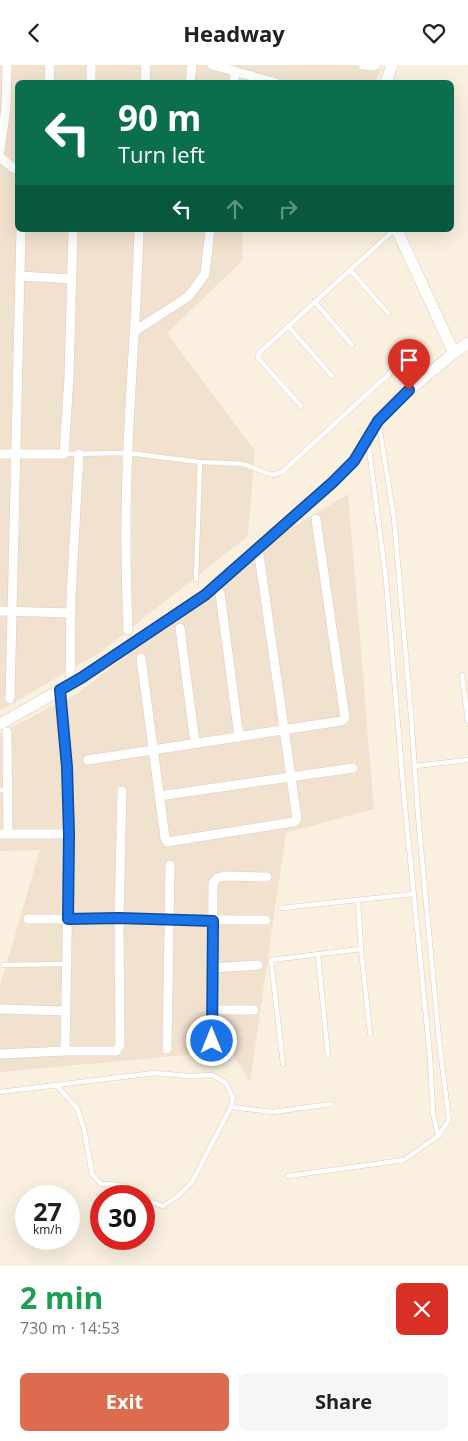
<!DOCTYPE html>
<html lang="en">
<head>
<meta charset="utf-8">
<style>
	:root { --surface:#fff; --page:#f6f6f6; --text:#202124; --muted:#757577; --accent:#dc6c4d }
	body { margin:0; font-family:"Open Sans",sans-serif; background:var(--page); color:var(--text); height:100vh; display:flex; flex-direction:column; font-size:19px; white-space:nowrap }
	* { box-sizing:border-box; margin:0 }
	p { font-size:16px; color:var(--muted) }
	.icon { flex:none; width:28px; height:28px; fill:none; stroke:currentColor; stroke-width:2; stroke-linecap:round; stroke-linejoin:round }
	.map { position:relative; height:1201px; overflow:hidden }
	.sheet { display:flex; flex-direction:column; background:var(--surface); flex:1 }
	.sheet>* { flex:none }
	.top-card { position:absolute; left:15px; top:15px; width:439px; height:152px; border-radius:8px; box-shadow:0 5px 20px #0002; background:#0b6e4f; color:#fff; overflow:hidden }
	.speed { position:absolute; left:15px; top:1120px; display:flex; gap:10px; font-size:25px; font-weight:700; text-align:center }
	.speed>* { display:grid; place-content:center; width:65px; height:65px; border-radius:50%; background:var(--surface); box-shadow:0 5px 20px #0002; line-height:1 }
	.speed small { font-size:12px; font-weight:400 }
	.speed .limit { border:8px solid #d22; background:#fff; color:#111 }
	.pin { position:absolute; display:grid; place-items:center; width:42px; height:42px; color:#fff; margin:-51px -21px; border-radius:50% 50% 50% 0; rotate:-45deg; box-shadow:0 0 5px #0007 }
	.pin .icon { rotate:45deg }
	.me { position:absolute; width:55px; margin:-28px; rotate:0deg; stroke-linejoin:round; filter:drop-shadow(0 0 4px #0008) }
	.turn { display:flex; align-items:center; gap:18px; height:105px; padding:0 20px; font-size:22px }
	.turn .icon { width:65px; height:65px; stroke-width:2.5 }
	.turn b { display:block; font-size:35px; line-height:42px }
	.lanes { display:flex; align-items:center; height:48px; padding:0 20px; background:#0003; justify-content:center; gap:25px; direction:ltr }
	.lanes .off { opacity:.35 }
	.round { display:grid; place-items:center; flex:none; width:52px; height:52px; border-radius:8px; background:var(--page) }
	.head { display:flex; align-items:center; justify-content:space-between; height:85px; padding:0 20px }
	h1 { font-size:30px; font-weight:700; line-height:38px; color:#1e9e55 }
	.button { display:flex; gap:10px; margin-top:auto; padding:10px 20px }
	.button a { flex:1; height:58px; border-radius:8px; background:var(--accent); color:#fff; font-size:20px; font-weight:700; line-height:58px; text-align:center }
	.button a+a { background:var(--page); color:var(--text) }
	header { display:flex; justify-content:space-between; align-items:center; height:65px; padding:0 20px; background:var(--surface); font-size:22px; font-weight:700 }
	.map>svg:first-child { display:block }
</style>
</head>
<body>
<header><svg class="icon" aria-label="back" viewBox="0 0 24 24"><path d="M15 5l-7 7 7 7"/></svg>Headway<svg class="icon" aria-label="heart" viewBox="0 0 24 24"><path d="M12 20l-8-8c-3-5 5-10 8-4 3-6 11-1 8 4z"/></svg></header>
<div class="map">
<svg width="468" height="1201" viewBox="0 0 468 1201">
	<rect width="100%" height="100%" fill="#faf0e0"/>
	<g fill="#f1e1cf">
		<polygon points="0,0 382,0 375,18 18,18 18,165 243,165 242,196 167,268 255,386 248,471 102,586 0,646"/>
		<polygon points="348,429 374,744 286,768 250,1017 231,986 0,1007 0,921 40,785 0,786 0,668 77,629 288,465"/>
	</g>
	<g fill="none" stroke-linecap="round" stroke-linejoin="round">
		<g stroke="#ddccbd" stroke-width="5.5">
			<g id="service">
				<polyline points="350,205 388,248"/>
				<polyline points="315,237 352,280"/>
				<polyline points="288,261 332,311"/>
				<polyline points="301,341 258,293 259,288 394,165"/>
				<polyline points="368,376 386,515 404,732 430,992 433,1048 438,1071 449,1055 439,975 419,762 411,650 394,453 379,360"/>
				<polyline points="64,389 128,388 200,397 243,399 272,410 282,407 415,285"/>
				<polyline points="196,514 200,397"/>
				<polyline points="462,610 468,656"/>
				<polyline points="415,701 468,695"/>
				<polyline points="0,725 8,725"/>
				<polyline points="281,843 414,829"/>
				<polyline points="361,884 370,968"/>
				<polyline points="318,889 328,991"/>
				<polyline points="4,900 67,899"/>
				<polyline points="283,999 271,895 361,884 358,836"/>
				<path d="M56 1020 77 1043 84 1064 92 1109 101 1119C118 1119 130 1121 143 1131"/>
				<polyline points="0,1027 154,1008 189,1011 212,1010 226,1018 233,1033 231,1042 192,1117 178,1131 163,1141 149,1136 144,1131"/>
				<polyline points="231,1042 273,1047 331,1039"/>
				<polyline points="288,1111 404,1095 438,1071"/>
			</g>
		</g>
		<g stroke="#ddccbd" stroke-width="10">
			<g id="minor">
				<polyline points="212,0 276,18"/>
				<polyline points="363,0 372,1 376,0"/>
				<polyline points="49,18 50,0"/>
				<polyline points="91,18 91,0"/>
				<polyline points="145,18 146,0"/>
				<polyline points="190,18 192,0"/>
				<polyline points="234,18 235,6"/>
				<polyline points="0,85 6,43 7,0"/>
				<polyline points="0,92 13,103 18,104"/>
				<polyline points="20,211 72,214"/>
				<polyline points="135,266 189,231 205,209 210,165"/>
				<polyline points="0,389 64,389 69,312 73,165"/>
				<polyline points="220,528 239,672"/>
				<polyline points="0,546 71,548"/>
				<polyline points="180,563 195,678"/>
				<path d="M128 565C127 537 126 509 126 481 125 376 136 270 139 165"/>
				<polyline points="141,593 165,773 167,777 294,757 297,754 258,483"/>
				<polyline points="70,619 71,532 79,389"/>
				<polyline points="60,625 67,701 69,769 65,986"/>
				<polyline points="10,634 21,165"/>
				<polyline points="7,667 8,769"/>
				<polyline points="88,695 341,656 345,653 316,454"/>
				<polyline points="159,731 353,703"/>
				<polyline points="0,769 69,769"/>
				<polyline points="28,854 266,855"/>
				<polyline points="212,903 258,900"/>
				<polyline points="0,944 66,946"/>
				<polyline points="212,945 254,945"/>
				<polyline points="212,976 213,818 217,813 225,811 267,812"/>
				<polyline points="167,984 170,800"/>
				<polyline points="0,989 65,986 116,986 120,980 119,853 122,726"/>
			</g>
		</g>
		<g stroke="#ddccbd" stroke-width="12">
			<g id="tertiary">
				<polyline points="386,18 392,0"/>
				<polyline points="397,165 454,288"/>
				<polyline points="0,659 81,613 205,530 333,417 354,396 378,356 409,325 454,288 468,278"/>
			</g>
		</g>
		<use href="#service" stroke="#fff" stroke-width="4.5"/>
		<use href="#minor" stroke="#fff" stroke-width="9"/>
		<use href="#tertiary" stroke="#fff" stroke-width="11"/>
	</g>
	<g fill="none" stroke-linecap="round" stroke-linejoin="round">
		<g stroke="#114b97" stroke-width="12">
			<polyline id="route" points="212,976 213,856 119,853 68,854 69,769 67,702 60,625 81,613 205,530 333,417 354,396 378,356 409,325"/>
		</g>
		<use href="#route" stroke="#1a73e8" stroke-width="9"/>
	</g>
</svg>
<div class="speed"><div>27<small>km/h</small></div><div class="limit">30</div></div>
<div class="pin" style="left:409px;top:325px;background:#d93025"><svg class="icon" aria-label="arrive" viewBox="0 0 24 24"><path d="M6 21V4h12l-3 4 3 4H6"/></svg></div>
<svg class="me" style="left:212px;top:976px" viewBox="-20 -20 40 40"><circle r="17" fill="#1a73e8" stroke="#fff" stroke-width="3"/><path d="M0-11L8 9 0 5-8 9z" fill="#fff"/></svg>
<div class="top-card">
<div class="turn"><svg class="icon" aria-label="left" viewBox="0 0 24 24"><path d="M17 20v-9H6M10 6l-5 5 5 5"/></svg><div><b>90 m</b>Turn left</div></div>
<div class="lanes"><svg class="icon" aria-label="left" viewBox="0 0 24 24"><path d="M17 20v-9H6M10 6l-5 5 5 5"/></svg><svg class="icon off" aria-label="ahead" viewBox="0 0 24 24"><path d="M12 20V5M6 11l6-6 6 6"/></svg><svg class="icon off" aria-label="right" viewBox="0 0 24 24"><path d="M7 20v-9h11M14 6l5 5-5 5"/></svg></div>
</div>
</div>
<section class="sheet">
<div class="head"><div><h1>2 min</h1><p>730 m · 14:53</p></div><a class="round" style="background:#d93025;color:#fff"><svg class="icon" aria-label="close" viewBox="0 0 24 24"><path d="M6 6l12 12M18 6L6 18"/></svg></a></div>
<div class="button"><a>Exit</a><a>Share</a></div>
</section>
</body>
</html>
